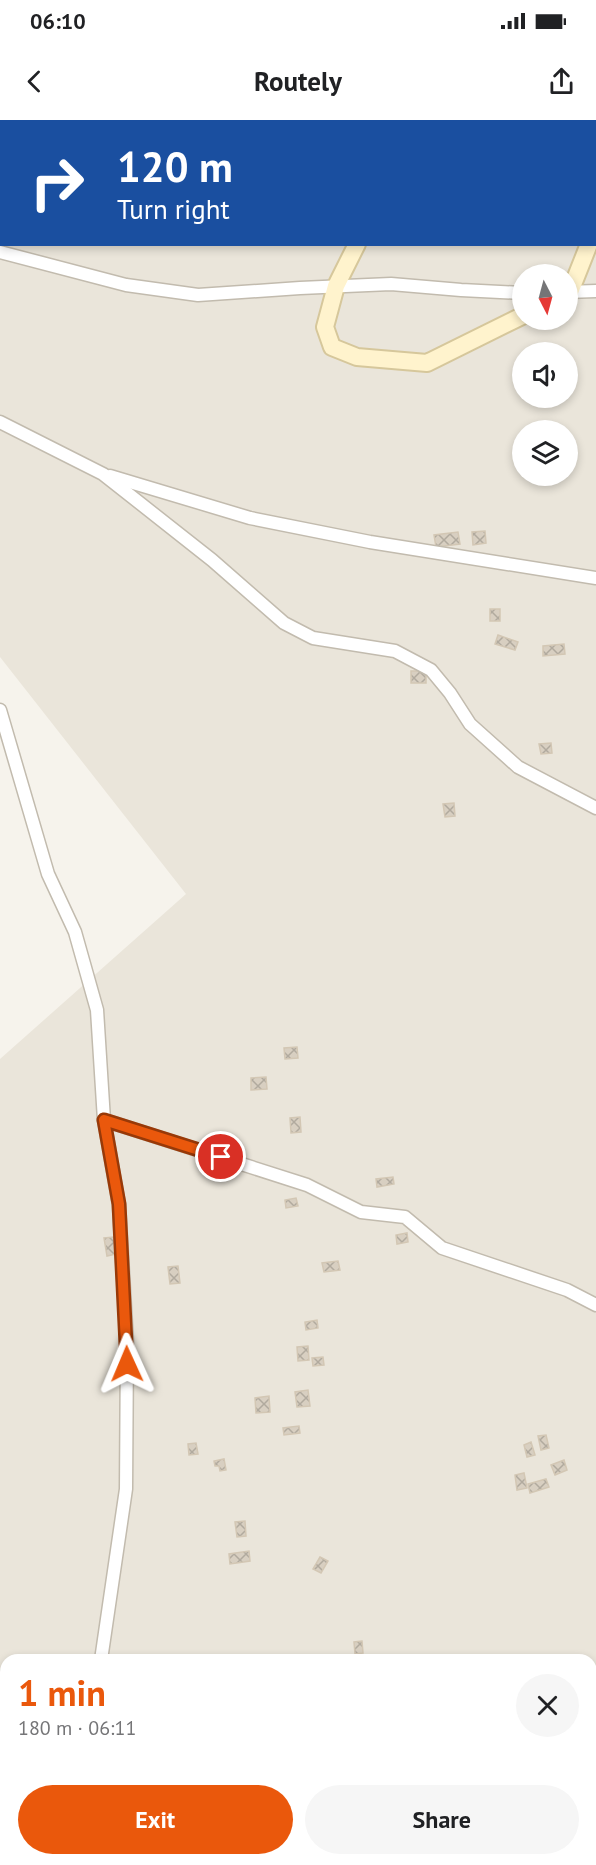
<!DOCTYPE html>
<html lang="en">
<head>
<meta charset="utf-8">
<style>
	:root { --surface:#fff; --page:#f6f6f6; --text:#202124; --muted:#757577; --accent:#ea580c }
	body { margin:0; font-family:"PT Sans",sans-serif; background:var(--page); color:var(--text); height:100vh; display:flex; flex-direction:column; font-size:22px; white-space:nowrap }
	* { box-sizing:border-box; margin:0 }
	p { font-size:20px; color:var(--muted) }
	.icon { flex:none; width:33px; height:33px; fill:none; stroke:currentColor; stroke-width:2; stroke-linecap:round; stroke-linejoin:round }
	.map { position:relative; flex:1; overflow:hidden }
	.side { position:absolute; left:0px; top:1534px; width:597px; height:212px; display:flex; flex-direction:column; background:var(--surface); border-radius:18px 18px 0 0; box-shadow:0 3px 9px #0003 }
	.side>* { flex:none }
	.banner { position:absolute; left:0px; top:0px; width:597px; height:126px; box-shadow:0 3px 9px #0003; background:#1a4fa0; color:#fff; overflow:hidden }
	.needle { width:39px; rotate:174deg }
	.fabs { position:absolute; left:512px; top:144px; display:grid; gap:12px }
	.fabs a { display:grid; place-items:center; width:66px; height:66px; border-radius:50%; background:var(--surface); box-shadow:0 3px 9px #0003; font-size:30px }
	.pin { position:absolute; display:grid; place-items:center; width:51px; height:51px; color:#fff; margin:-26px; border:3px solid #fff; border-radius:50%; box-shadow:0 2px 6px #0007 }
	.me { position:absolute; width:66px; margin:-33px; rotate:359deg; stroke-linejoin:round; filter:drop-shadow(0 0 4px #0008) }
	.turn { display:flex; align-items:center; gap:21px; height:126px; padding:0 18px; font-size:27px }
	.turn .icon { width:78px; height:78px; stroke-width:2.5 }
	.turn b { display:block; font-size:42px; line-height:51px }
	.round { display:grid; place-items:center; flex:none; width:63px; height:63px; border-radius:32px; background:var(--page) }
	.head { display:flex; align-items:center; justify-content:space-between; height:102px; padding:0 18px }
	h1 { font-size:36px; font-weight:700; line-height:45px; color:var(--accent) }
	.cta { display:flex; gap:12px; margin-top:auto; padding:12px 18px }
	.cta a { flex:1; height:69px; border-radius:36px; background:var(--accent); color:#fff; font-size:24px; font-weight:700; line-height:69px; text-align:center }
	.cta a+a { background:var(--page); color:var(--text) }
	.status { display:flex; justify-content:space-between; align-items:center; height:42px; padding:0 30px; background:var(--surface); direction:ltr }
	.status svg { height:16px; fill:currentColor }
	header { display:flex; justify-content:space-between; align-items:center; height:78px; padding:0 18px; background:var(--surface); font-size:27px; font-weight:700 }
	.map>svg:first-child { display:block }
</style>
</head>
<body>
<div class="status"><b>06:10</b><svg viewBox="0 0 49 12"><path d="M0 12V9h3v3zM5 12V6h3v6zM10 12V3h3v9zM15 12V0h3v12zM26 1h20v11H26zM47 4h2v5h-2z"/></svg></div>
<header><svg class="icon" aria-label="back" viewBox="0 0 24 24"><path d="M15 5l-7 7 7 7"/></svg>Routely<svg class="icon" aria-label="share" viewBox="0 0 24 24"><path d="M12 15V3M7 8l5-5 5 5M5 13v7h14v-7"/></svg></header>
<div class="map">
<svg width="596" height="1745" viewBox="0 0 596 1745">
	<defs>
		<pattern id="building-cross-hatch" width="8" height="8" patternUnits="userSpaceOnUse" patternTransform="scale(1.5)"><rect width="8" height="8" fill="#d8cfc1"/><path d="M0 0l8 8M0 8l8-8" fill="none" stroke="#b1aa9e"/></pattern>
	</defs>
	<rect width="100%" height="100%" fill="#f6f3ec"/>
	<path fill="#eae5da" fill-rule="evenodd" d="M0 0H596V1745H0V939L186 774 0 537ZM2 2H596V124H2ZM522 154H567V200H522ZM522 232H567V278H522ZM522 310H567V356H522ZM6 1540H591V1740H6Z"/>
	<g fill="url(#building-cross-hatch)" stroke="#d3c7b4" stroke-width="1.5">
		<polygon points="485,411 486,423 473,425 472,412"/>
		<polygon points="458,412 460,424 436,427 434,415"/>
		<rect x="490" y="489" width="10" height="12"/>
		<polygon points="498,515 518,522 515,530 495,524"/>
		<polygon points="564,524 565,534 543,536 543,526"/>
		<rect x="411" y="551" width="15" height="12"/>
		<polygon points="551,623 552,633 541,634 539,624"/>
		<polygon points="454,683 455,696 445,697 443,684"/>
		<polygon points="297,927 298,938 285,939 284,928"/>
		<polygon points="266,957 267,969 251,970 251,958"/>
		<polygon points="300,997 301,1012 291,1013 290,998"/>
		<polygon points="393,1057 394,1064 377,1067 376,1059"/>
		<polygon points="296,1078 298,1086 286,1088 285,1080"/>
		<polygon points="407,1113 408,1122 397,1124 396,1115"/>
		<polygon points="114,1117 116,1134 107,1136 104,1118"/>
		<polygon points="338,1141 340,1150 324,1152 322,1143"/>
		<polygon points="178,1146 180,1163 170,1164 168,1147"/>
		<polygon points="317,1200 318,1208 306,1210 305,1202"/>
		<polygon points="308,1226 309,1240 298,1241 297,1227"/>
		<polygon points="323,1237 324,1245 313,1246 312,1238"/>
		<polygon points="308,1270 310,1286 297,1287 295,1272"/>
		<polygon points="269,1276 270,1292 256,1293 255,1278"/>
		<polygon points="299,1306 300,1313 284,1315 283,1308"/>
		<polygon points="546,1315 549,1328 541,1330 538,1316"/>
		<polygon points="531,1322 535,1335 527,1337 524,1325"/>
		<polygon points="196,1323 198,1334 189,1335 188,1324"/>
		<polygon points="224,1339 226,1350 220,1351 219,1346 215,1346 214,1341"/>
		<polygon points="564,1340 567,1350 555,1355 551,1345"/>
		<polygon points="524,1353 527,1368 517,1370 515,1355"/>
		<polygon points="546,1359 549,1367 530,1373 528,1364"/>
		<polygon points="245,1401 246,1416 237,1417 235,1402"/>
		<polygon points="249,1431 250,1441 230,1444 229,1434"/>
		<polygon points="320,1437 328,1441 321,1453 313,1449"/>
		<polygon points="362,1521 363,1533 355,1534 354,1522"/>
	</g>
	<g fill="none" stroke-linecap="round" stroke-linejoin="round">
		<g stroke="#c2bbae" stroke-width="15">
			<g id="street">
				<polyline points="0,132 126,165 198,175 300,168 391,164 461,170 522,173"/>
				<polyline points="567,172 596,171"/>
				<polyline points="0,302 103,354 212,440 284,503 313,518 395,531 431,550 450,573 470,604 518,647 596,688"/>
				<polyline points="110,356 250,398 370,422 596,458"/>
				<polyline points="0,590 48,754 75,812 97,890 104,1000 119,1085 127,1223 126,1369 101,1540"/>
				<polyline points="104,1000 307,1065 361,1092 405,1097 442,1128 567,1170 596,1185"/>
				<polyline points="64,1745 64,1740"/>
			</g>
		</g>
		<g stroke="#d6c79b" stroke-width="20">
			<g id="secondary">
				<polyline points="0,84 2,84"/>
				<polyline points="596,110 596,109"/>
				<polyline points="357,124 336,166 325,207 332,227 357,237 427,243 522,196"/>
				<polyline points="567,173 570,172 589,124"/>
			</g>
		</g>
		<use href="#street" stroke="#fff" stroke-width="12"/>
		<use href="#secondary" stroke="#fff3cd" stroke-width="16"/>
	</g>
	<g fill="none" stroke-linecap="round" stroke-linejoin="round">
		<g stroke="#983908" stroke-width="15">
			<polyline id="route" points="127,1244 119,1084 104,1000 221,1037"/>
		</g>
		<use href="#route" stroke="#ea580c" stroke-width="10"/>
	</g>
</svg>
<div class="fabs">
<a><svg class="needle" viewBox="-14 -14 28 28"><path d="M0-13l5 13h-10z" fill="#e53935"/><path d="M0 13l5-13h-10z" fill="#757577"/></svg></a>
<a><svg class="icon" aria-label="sound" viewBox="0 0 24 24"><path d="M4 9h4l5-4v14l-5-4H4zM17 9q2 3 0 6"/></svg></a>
<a><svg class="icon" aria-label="layers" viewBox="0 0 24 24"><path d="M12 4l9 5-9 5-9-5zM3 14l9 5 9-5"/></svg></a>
</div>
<div class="pin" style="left:221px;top:1037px;background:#d93025"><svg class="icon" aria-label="arrive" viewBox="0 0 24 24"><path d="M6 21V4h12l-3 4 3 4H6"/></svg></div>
<svg class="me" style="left:127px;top:1244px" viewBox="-20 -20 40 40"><path d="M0-17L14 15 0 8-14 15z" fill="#ea580c" stroke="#fff" stroke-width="4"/></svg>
<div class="banner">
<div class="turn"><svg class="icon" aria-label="right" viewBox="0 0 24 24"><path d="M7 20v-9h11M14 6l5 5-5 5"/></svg><div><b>120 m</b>Turn right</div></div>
</div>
<section class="side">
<div class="head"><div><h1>1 min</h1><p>180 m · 06:11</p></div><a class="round"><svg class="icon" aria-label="close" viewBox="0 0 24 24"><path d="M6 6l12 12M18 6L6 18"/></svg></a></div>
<div class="cta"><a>Exit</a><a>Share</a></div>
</section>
</div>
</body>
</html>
